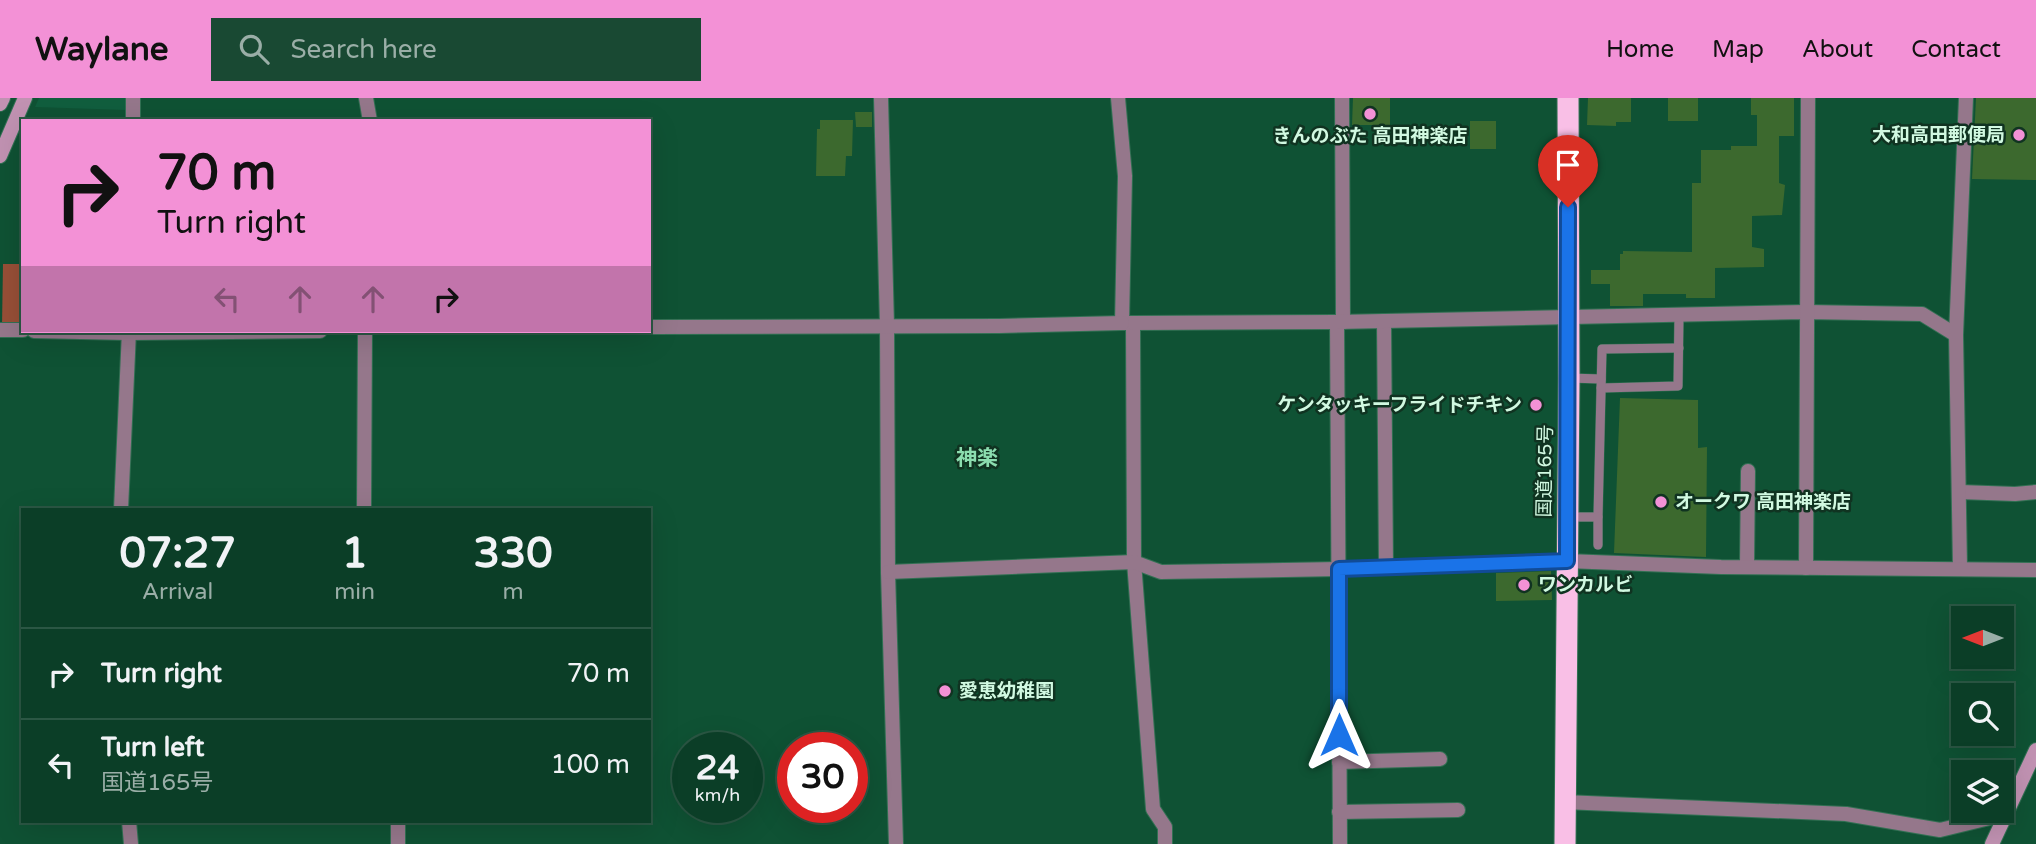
<!DOCTYPE html>
<html lang="en">
<head>
<meta charset="utf-8">
<style>
	:root { --surface:#0b3e27; --page:#194933; --text:#f1f3f6; --muted:#9aaea7; --line:#2b5744; --accent:#f391d6 }
	body { margin:0; font-family:"Varela Round","Noto Sans JP",sans-serif; background:var(--page); color:var(--text); height:100vh; display:flex; flex-direction:column; font-size:26px; white-space:nowrap }
	* { box-sizing:border-box; margin:0 }
	p { font-size:23px; color:var(--muted) }
	.icon { flex:none; width:38px; height:38px; fill:none; stroke:currentColor; stroke-width:2; stroke-linecap:round; stroke-linejoin:round }
	.map { position:relative; flex:1; overflow:hidden }
	.details { position:absolute; left:21px; top:410px; width:630px; height:315px; display:flex; flex-direction:column; background:var(--surface); border-radius:0px; box-shadow:0 7px 28px #0002,0 0 0 2px var(--line) }
	.details>* { flex:none }
	.top-card { position:absolute; left:21px; top:21px; width:630px; height:214px; border-radius:0px; box-shadow:0 7px 28px #0002,0 0 0 2px var(--line); background:#f391d6; color:#111; overflow:hidden }
	.needle { width:46px; rotate:270deg }
	.controls { position:absolute; left:1951px; top:508px; display:grid; gap:14px }
	.controls a { display:grid; place-items:center; width:63px; height:63px; border-radius:0px; background:var(--surface); box-shadow:0 7px 28px #0002,0 0 0 2px var(--line); font-size:35px }
	.speed { position:absolute; left:672px; top:634px; display:flex; gap:14px; font-size:35px; font-weight:700; text-align:center }
	.speed>* { display:grid; place-content:center; width:91px; height:91px; border-radius:50%; background:var(--surface); box-shadow:0 7px 28px #0002,0 0 0 2px var(--line); line-height:1 }
	.speed small { font-size:18px; font-weight:400 }
	.speed .limit { border:10px solid #d22; background:#fff; color:#111 }
	.pin { position:absolute; display:grid; place-items:center; width:60px; height:60px; color:#fff; margin:-72px -30px; border-radius:50% 50% 50% 0; rotate:-45deg; box-shadow:0 0 7px #0007 }
	.pin .icon { rotate:45deg }
	.me { position:absolute; width:77px; margin:-38px; rotate:0deg; stroke-linejoin:round; filter:drop-shadow(0 0 5px #0008) }
	.turn { display:flex; align-items:center; gap:24px; height:147px; padding:0 21px; font-size:32px }
	.turn .icon { width:91px; height:91px; stroke-width:2.5 }
	.turn b { display:block; font-size:49px; line-height:60px }
	.lanes { display:flex; align-items:center; height:66px; padding:0 21px; background:#0003; justify-content:center; gap:35px; direction:ltr }
	.lanes .off { opacity:.35 }
	.eta { display:flex; justify-content:space-evenly; align-items:center; height:119px; text-align:center }
	.eta b { font-size:42px; font-weight:800; line-height:49px }
	ul { padding:0; list-style:none }
	li { display:flex; align-items:center; gap:21px; height:91px; padding:0 21px; border-top:2px solid var(--line) }
	li div { flex:1 }
	li b { display:block; font-size:26px }
	li em { font-style:normal }
	header { display:flex; align-items:center; gap:42px; box-sizing:border-box; height:98px; padding:0 35px; background:var(--accent); color:#111 }
	header strong { font-size:33px }
	nav { display:flex; gap:38px; margin-inline-start:auto; font-size:24px }
	.search { width:490px; height:63px; background:var(--page); display:flex; align-items:center; gap:18px; box-sizing:border-box; padding:0 24px; border-radius:0px; color:var(--muted); font-size:26px }
	.map>svg:first-child { display:block }
</style>
</head>
<body>
<header>
<strong>Waylane</strong>
<div class="search"><svg class="icon" aria-label="search" viewBox="0 0 24 24"><circle cx="10" cy="10" r="6"/><path d="M15 15l6 6"/></svg>Search here</div>
<nav><a>Home</a><a>Map</a><a>About</a><a>Contact</a></nav>
</header>
<div class="map">
<svg width="2036" height="746" viewBox="0 0 2036 746">
	<rect width="100%" height="100%" fill="#0f5234"/>
	<polygon fill="#115e3e" points="39,0 127,0 127,12 35,9"/>
	<polygon fill="#974f37" points="3,166 23,166 23,228 2,228"/>
	<g fill="#3c692e">
		<polygon points="1353,0 1390,0 1390,27 1352,27"/>
		<polygon points="1588,0 1631,0 1631,24 1616,24 1616,28 1587,27"/>
		<rect x="1668" y="0" width="30" height="23"/>
		<polygon points="1751,0 1794,0 1794,38 1779,38 1779,85 1785,87 1782,117 1752,118 1752,149 1764,151 1764,169 1715,170 1715,200 1686,200 1686,196 1643,196 1643,208 1610,208 1610,186 1591,186 1591,172 1620,172 1620,156 1623,156 1623,153 1692,154 1692,85 1701,85 1701,52 1731,52 1731,48 1757,48 1757,17 1751,17"/>
		<polygon points="1976,0 2036,0 2036,82 1972,81"/>
		<polygon points="855,14 872,14 872,29 856,29"/>
		<polygon points="820,22 853,22 852,58 846,58 845,78 816,78 817,31 820,31"/>
		<rect x="1470" y="23" width="26" height="28"/>
		<polygon points="1620,300 1698,302 1698,350 1707,349 1706,459 1614,455"/>
		<polygon points="1551,473 1552,502 1496,503 1496,475"/>
	</g>
	<g fill="none" stroke-linecap="round" stroke-linejoin="round">
		<g stroke="#327053" stroke-width="10">
			<g id="lane">
				<polyline points="1569,280 1601,281"/>
				<polyline points="1601,290 1678,288 1679,218"/>
				<polyline points="1569,419 1598,419 1602,251 1679,250"/>
				<polyline points="1598,419 1598,447"/>
			</g>
		</g>
		<g stroke="#327053" stroke-width="16">
			<g id="street">
				<polyline points="366,0 370,23"/>
				<polyline points="881,0 887,227 888,474 896,746"/>
				<polyline points="1118,0 1125,78 1122,225 1133,225 1134,464 1153,711 1165,729 1165,746"/>
				<polyline points="1342,0 1343,224"/>
				<polyline points="133,23 133,0"/>
				<polyline points="1384,223 1386,470"/>
				<polyline points="1337,224 1340,746"/>
				<polyline points="1133,225 1337,224 1806,214 1922,216 1956,237"/>
				<polyline points="649,229 999,228 1122,225"/>
				<polyline points="0,232 23,232"/>
				<polyline points="34,233 128,235 320,233"/>
				<polyline points="1960,394 2015,396 2036,394"/>
				<polyline points="121,411 129,233"/>
				<polyline points="364,411 365,233"/>
				<polyline points="1747,467 1748,373"/>
				<polyline points="1960,469 1956,237 1966,0"/>
				<polyline points="1806,470 1808,0"/>
				<polyline points="888,474 1134,464 1161,474 1339,471 1567,463 1721,469 2036,472"/>
				<polyline points="1339,664 1440,661"/>
				<polyline points="1564,704 1846,716 1940,732 2006,716"/>
				<polyline points="1339,714 1458,712"/>
				<polyline points="129,723 131,746"/>
				<polyline points="398,746 398,723"/>
			</g>
		</g>
		<g stroke="#327053" stroke-width="16">
			<g id="secondary">
				<polyline points="0,6 3,0"/>
				<polyline points="0,58 25,0"/>
				<polyline points="1992,746 2036,652"/>
			</g>
		</g>
		<g stroke="#327053" stroke-width="23">
			<polyline id="highway" points="1565,746 1569,280 1568,0"/>
		</g>
		<use href="#lane" stroke="#95778b" stroke-width="9"/>
		<use href="#street" stroke="#95778b" stroke-width="14"/>
		<use href="#secondary" stroke="#c192b2" stroke-width="14"/>
		<use href="#highway" stroke="#f9bfe6" stroke-width="21"/>
	</g>
	<g fill="none" stroke-linecap="round" stroke-linejoin="round">
		<g stroke="#114b97" stroke-width="18">
			<polyline id="route" points="1339,637 1339,471 1567,463 1568,109"/>
		</g>
		<use href="#route" stroke="#1a73e8" stroke-width="12"/>
	</g>
	<g fill="#f391d6" stroke="#103321" stroke-width="2.5">
		<circle cx="1370" cy="16" r="7"/>
		<circle cx="2019" cy="37" r="7"/>
		<circle cx="1536" cy="307" r="7"/>
		<circle cx="1661" cy="404" r="7"/>
		<circle cx="1524" cy="487" r="7"/>
		<circle cx="945" cy="593" r="7"/>
	</g>
	<g text-anchor="middle" dominant-baseline="central" stroke-width="5" stroke-linejoin="round" paint-order="stroke">
		<g font-size="19" font-weight="bold" fill="#d1f9e1" stroke="#103321" text-anchor="start">
			<text x="2005" y="37" text-anchor="end">大和高田郵便局</text>
			<text x="1370" y="38" text-anchor="middle">きんのぶた 高田神楽店</text>
			<text x="1522" y="307" text-anchor="end">ケンタッキーフライドチキン</text>
			<text x="1675" y="404">オークワ 高田神楽店</text>
			<text x="1538" y="487">ワンカルビ</text>
			<text x="959" y="593">愛恵幼稚園</text>
		</g>
		<g font-size="19" fill="#d1f9e1" stroke="#103321">
			<text transform="translate(1545 373) rotate(-89)">国道165号</text>
		</g>
		<g font-size="21" font-weight="bold" fill="#8bddaf" stroke="#103321">
			<text x="977" y="360">神楽</text>
		</g>
	</g>
</svg>
<div class="controls">
<a><svg class="needle" viewBox="-14 -14 28 28"><path d="M0-13l5 13h-10z" fill="#e53935"/><path d="M0 13l5-13h-10z" fill="#9aaea7"/></svg></a>
<a><svg class="icon" aria-label="search" viewBox="0 0 24 24"><circle cx="10" cy="10" r="6"/><path d="M15 15l6 6"/></svg></a>
<a><svg class="icon" aria-label="layers" viewBox="0 0 24 24"><path d="M12 4l9 5-9 5-9-5zM3 14l9 5 9-5"/></svg></a>
</div>
<div class="speed"><div>24<small>km/h</small></div><div class="limit">30</div></div>
<div class="pin" style="left:1568px;top:109px;background:#d93025"><svg class="icon" aria-label="arrive" viewBox="0 0 24 24"><path d="M6 21V4h12l-3 4 3 4H6"/></svg></div>
<svg class="me" style="left:1339px;top:637px" viewBox="-20 -20 40 40"><path d="M0-17L14 15 0 8-14 15z" fill="#1a73e8" stroke="#fff" stroke-width="4"/></svg>
<div class="top-card">
<div class="turn"><svg class="icon" aria-label="right" viewBox="0 0 24 24"><path d="M7 20v-9h11M14 6l5 5-5 5"/></svg><div><b>70 m</b>Turn right</div></div>
<div class="lanes"><svg class="icon off" aria-label="left" viewBox="0 0 24 24"><path d="M17 20v-9H6M10 6l-5 5 5 5"/></svg><svg class="icon off" aria-label="ahead" viewBox="0 0 24 24"><path d="M12 20V5M6 11l6-6 6 6"/></svg><svg class="icon off" aria-label="ahead" viewBox="0 0 24 24"><path d="M12 20V5M6 11l6-6 6 6"/></svg><svg class="icon" aria-label="right" viewBox="0 0 24 24"><path d="M7 20v-9h11M14 6l5 5-5 5"/></svg></div>
</div>
<section class="details">
<div class="eta">
<div><b>07:27</b><p>Arrival</p></div>
<div><b>1</b><p>min</p></div>
<div><b>330</b><p>m</p></div>
</div>
<ul>
<li><svg class="icon" aria-label="right" viewBox="0 0 24 24"><path d="M7 20v-9h11M14 6l5 5-5 5"/></svg><div><b>Turn right</b></div><em>70 m</em></li>
<li><svg class="icon" aria-label="left" viewBox="0 0 24 24"><path d="M17 20v-9H6M10 6l-5 5 5 5"/></svg><div><b>Turn left</b><p>国道165号</p></div><em>100 m</em></li>
</ul>
</section>
</div>
</body>
</html>
